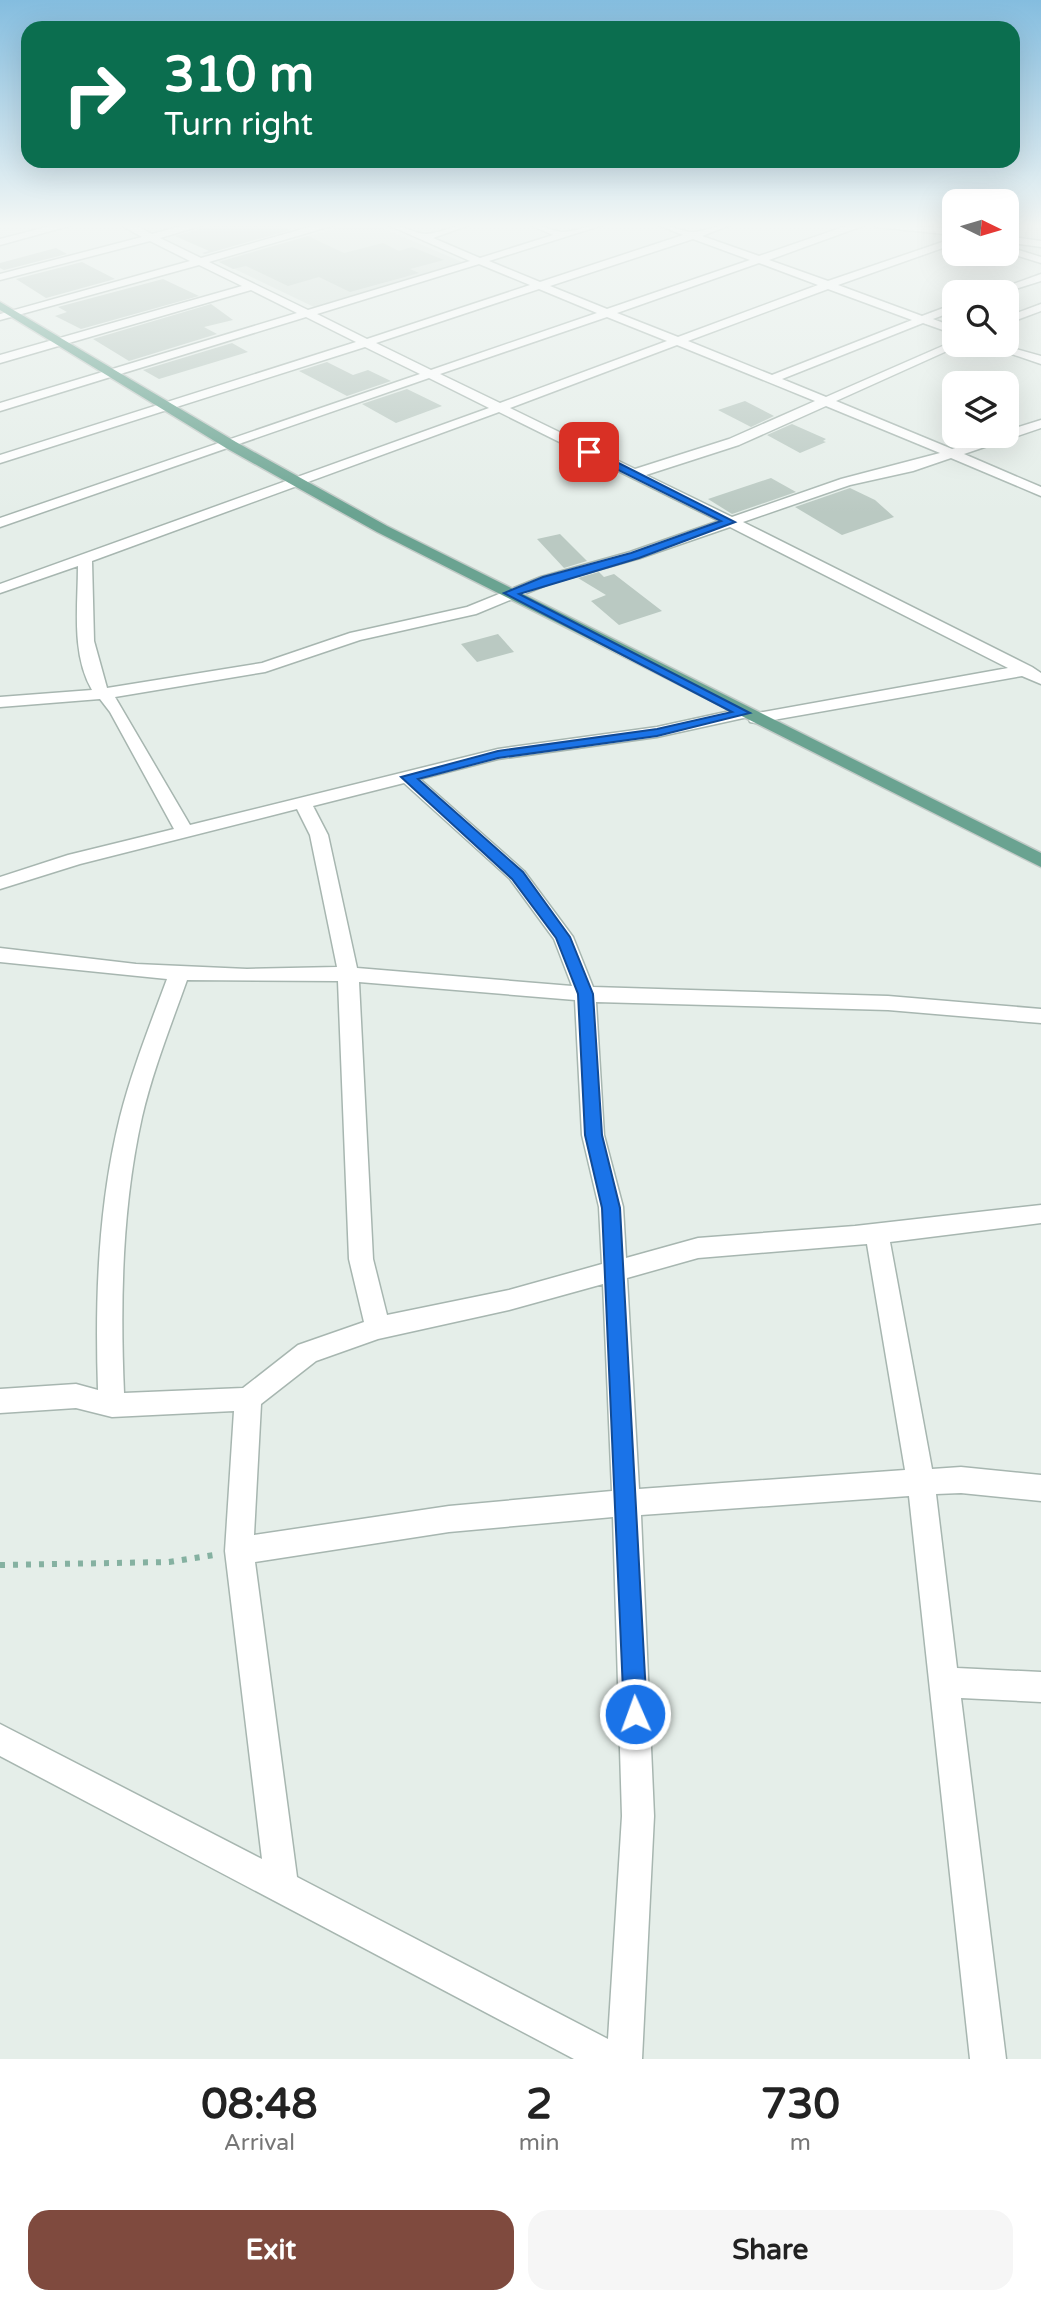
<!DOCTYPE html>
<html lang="en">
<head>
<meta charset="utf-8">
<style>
	:root { --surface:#fff; --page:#f6f6f6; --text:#222; --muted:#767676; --accent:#7f4a3e }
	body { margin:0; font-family:"Varela Round",sans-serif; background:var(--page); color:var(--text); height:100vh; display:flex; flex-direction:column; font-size:26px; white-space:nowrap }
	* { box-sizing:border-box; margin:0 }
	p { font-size:23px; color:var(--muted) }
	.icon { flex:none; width:38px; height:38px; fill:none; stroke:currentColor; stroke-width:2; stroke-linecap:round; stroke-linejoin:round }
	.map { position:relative; height:2059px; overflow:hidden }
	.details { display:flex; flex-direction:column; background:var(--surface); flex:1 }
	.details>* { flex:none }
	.top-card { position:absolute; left:21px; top:21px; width:999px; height:147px; border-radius:21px; box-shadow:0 7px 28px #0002; background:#0b6e4f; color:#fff; overflow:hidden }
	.needle { width:46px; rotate:95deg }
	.buttons { position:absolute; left:942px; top:189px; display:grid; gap:14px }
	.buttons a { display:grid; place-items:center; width:77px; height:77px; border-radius:14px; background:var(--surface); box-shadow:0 7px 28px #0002; font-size:35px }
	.pin { position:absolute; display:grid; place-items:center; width:60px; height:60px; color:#fff; margin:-30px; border-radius:14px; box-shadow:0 4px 10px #0006 }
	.me { position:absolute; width:77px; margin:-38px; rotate:358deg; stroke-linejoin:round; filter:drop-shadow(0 0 5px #0008) }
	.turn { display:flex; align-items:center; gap:24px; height:147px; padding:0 28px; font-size:32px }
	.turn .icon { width:91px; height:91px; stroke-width:2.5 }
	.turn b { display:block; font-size:49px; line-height:60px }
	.eta { display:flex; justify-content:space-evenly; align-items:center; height:119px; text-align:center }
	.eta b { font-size:42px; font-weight:700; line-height:49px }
	.button { display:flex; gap:14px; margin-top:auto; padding:14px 28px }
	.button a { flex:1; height:80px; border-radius:21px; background:var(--accent); color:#fff; font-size:28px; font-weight:700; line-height:80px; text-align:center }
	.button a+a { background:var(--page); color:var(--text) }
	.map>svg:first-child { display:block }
</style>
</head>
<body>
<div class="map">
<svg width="1041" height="2059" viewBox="0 0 1041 2059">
	<rect width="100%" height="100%" fill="#e5eee9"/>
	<polygon fill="#d3ded8" points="352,224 373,224 462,262 314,307 218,261"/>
	<g fill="#bac9c2">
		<polygon points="217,224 277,224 291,230 205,254 202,253 209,251 175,236"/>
		<polygon points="308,236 344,253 383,243 399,251 412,247 444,260 410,269 419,273 350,292 319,277 288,286 246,266 233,269 219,262"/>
		<polygon points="56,248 67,254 4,270 0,268 0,263"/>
		<polygon points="82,262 115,279 46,298 16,279"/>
		<polygon points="163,279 199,296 81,329 55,316 67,312 58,307"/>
		<polygon points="211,304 233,320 204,327 217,334 129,361 93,339"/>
		<polygon points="232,343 248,352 159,379 143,370"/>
		<polygon points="327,362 353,375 368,370 391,381 347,396 299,371"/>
		<polygon points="407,389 442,406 396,423 362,404"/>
		<polygon points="745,401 774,416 751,427 718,410"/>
		<polygon points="792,424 826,439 823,441 826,442 800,453 767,435"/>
		<polygon points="771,478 796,492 732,514 708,499"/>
		<polygon points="850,488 875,500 894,517 842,535 795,507"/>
		<polygon points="560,534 587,561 564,568 537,539"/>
		<polygon points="599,572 604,577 614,574 662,611 619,625 591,601 606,595 578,578"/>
		<polygon points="498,634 514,652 477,662 461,644"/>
	</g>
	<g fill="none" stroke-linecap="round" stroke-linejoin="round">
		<g stroke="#a7b6b0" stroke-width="3">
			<g id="minor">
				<polygon points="58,224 76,224 0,245 0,239"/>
				<path d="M119 224H133L152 234 189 224H207L160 238 201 258 320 224H338L209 262 308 310 470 261 386 224C401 224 415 234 426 234 442 233 455 224 472 224L433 238 480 258 553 235 528 224C541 224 549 230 561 232 572 233 592 224 606 224L489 261 540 282 683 235 656 224C669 224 684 233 694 232 708 231 719 224 733 224L702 236 759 256 852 224H868L769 260 828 281 954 238V244L838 285 922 316 954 304V311L933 319 954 327V334L923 323 782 379 826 397 954 341V345L958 346 836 401 952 449 992 436H1006V431L1041 420V428L964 454 1041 487V496L951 458 913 471 850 485 743 522 1032 667 1041 673V684L1022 676 756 723 750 722 748 717 657 737 498 759 420 779 524 871 573 937 593 987 888 996 1041 1009V1023L888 1010 596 1002 604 1135 623 1207 626 1258 698 1238 855 1226 1041 1205V1223L890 1242 932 1469 961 1467 1041 1475V1501L961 1493 936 1494 957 1668 1041 1672V1702L961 1698 1006 2059H970L909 1496 641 1515 654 1816 642 2059H574L0 1756V1724L262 1859 225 1551 234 1411 112 1417 76 1408 0 1413V1389L76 1384 98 1390C95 1299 98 1206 120 1117 132 1070 150 1025 167 979L0 962V948L136 964 247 969 337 967 310 835 297 809 80 864 0 889V877L68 855 174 829 110 712 100 699 0 707V697L92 690C71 654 78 606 78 566L0 593V584L489 408 429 378 0 527V518L420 374 365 347 0 463V455L356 342 306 317 0 411V403L297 313 251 290 0 363V355L242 286 199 265 0 320V314L190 261 150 241 0 280V274L142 237ZM693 239 750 260 607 309 550 286ZM759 263 818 285 678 337 617 313ZM479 264 530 285 367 339 317 314ZM539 289 597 313 431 370 376 343ZM828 289 912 320 772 375 688 341ZM607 317 667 341 500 403 440 374ZM677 345 815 401 729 439 635 469 510 408ZM826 406 940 453 841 479 732 517 646 475 739 445ZM499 412 719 521 630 552 541 577 467 607 350 633 262 663 107 688 94 641 92 561ZM730 527 1008 668 752 714 750 709 744 708 657 727 498 749 190 825 115 697 265 672 360 640 476 614 551 583 640 558ZM404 783 510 879 554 939 572 986 357 968 328 835 313 806ZM187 980 338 981 349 1259 364 1322 298 1345 243 1388 124 1393C120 1301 122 1207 142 1117 153 1070 171 1025 187 980ZM359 982 575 1000 582 1135 599 1207 602 1264 509 1290 387 1315 373 1259ZM867 1244 905 1470 639 1489 627 1278 698 1258ZM603 1284 612 1491 449 1506 254 1535 261 1404 316 1361 378 1339 509 1310ZM613 1517 622 1816 608 2039 297 1877 255 1562 449 1532Z"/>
				<polygon points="872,224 954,229 954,235 877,227"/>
				<polygon points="1006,236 1041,241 1041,247 1006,242"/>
				<polygon points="1006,246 1041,257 1041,263 1006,252"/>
				<polygon points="1041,274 1041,281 1006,292 991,292"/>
				<polygon points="1041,304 1041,311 1006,324 1006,317"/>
				<polygon points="985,345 1002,345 1041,356 1041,364"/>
			</g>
		</g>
		<g stroke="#c2cac7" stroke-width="3">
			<polygon id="major" points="0,302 236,442 387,526 1041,853 1041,867 377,532 226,448 0,310"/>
		</g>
		<polyline stroke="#85b1a1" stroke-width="6" stroke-dasharray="5 8" stroke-linecap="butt" points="0,1565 169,1562 214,1555"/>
		<use href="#minor" fill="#fff" fill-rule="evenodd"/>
		<use href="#major" fill="#6aa391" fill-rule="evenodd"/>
	</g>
	<linearGradient id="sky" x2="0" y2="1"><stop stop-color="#84bddf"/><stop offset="0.44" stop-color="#f3f7f5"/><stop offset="1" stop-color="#f3f7f5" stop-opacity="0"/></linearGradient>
	<rect width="1041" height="513" fill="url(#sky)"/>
	<polygon fill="#1a73e8" stroke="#114b97" stroke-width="2" points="586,450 593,450 735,522 639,558 519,594 750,713 657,736 498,758 418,779 523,872 570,937 593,994 602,1135 620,1208 647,1714 644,1722 635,1725 627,1722 624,1714 602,1208 585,1135 578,994 556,938 512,879 401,777 498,751 657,729 732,712 504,593 543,577 631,553 721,521 586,454"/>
</svg>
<div class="buttons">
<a><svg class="needle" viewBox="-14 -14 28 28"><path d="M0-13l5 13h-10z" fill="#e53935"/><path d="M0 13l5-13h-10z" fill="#767676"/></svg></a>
<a><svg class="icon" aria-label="search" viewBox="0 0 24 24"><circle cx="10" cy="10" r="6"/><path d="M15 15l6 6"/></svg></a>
<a><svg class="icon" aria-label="layers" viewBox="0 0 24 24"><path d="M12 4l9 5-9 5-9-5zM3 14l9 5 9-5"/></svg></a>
</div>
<div class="pin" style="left:589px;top:452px;background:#d93025"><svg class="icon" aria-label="arrive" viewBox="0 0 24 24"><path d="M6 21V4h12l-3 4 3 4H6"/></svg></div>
<svg class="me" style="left:635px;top:1714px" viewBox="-20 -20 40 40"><circle r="17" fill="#1a73e8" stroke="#fff" stroke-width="3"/><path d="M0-11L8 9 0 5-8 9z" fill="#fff"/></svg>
<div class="top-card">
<div class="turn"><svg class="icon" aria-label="right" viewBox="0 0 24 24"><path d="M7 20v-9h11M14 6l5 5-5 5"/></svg><div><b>310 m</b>Turn right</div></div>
</div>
</div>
<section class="details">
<div class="eta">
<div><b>08:48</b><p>Arrival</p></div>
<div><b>2</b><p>min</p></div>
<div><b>730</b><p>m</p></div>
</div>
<div class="button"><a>Exit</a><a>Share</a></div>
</section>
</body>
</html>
